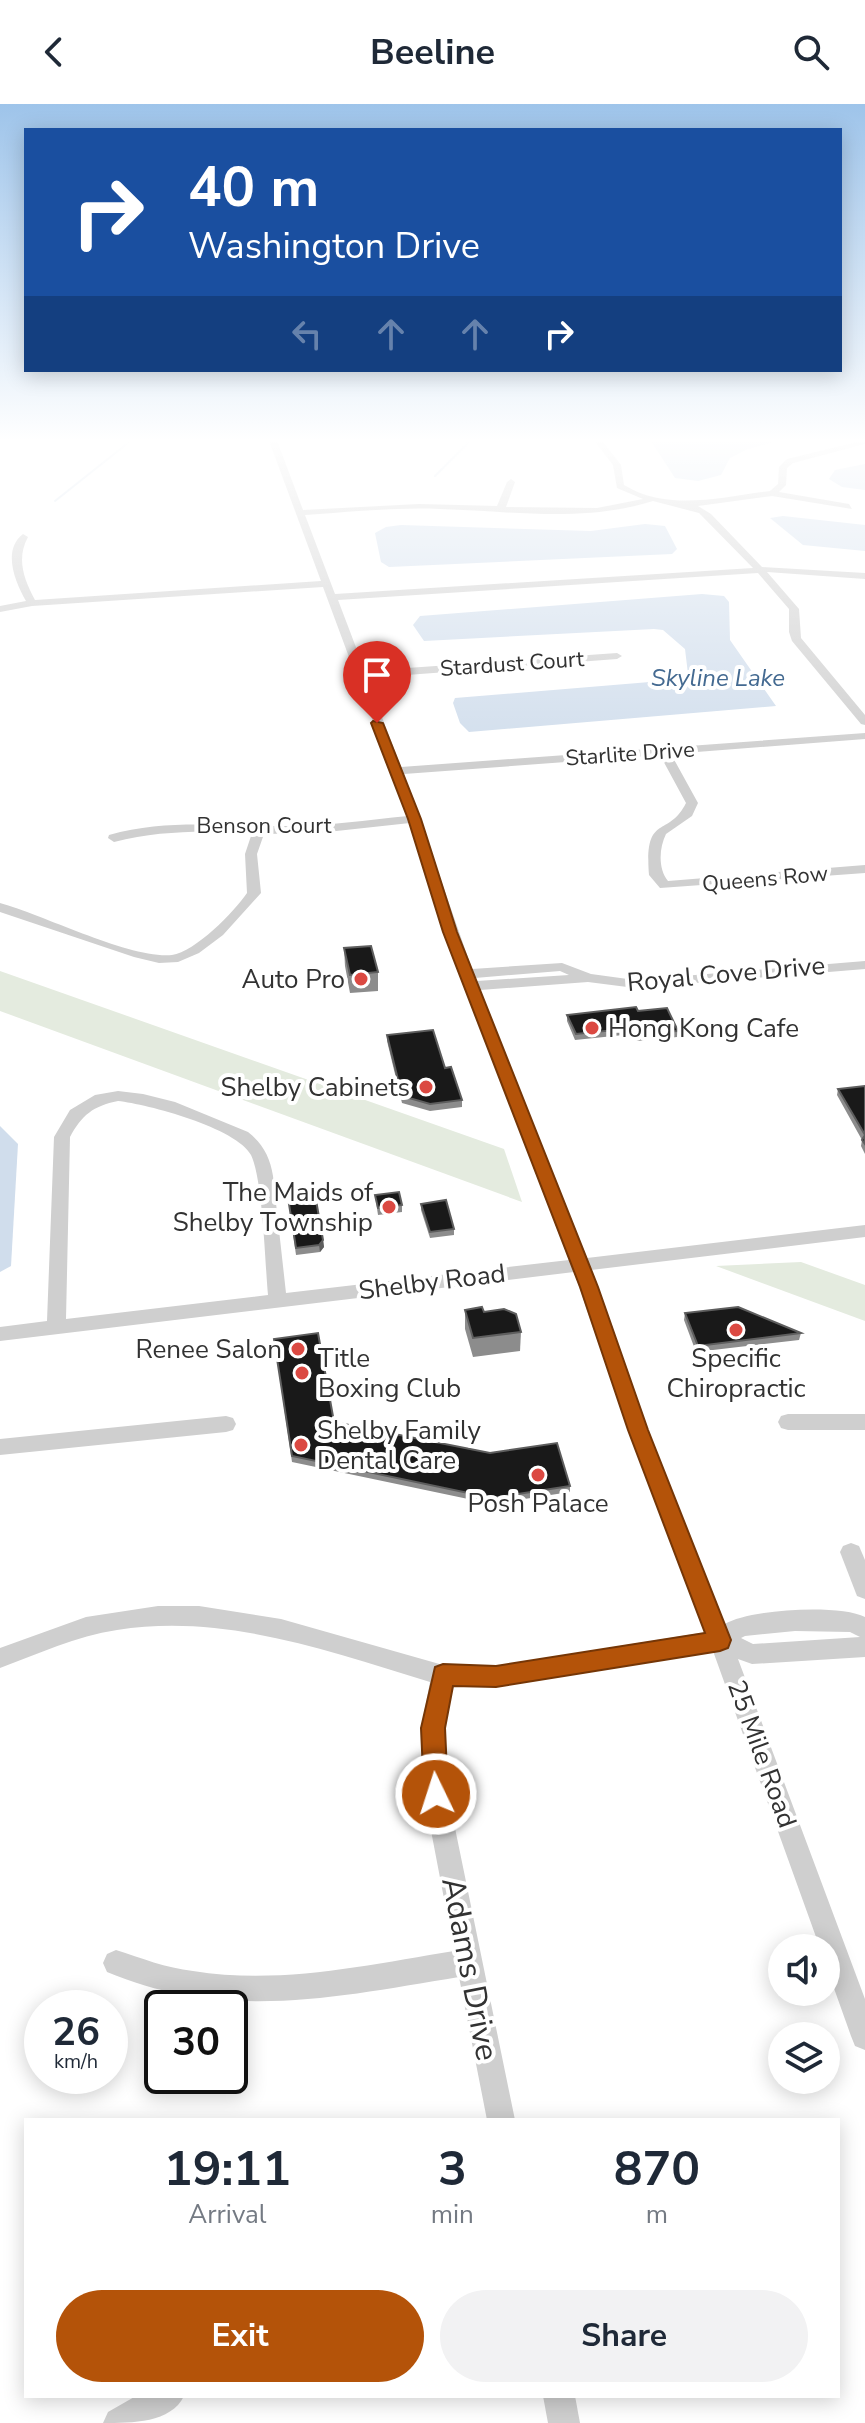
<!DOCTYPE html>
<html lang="en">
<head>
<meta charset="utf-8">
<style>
	:root { --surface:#fff; --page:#f2f2f3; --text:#1f2937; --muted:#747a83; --accent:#b45309 }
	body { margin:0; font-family:"Nunito Sans",sans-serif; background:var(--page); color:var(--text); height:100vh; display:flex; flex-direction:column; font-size:30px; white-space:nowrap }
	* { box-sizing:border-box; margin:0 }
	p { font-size:26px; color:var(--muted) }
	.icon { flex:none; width:44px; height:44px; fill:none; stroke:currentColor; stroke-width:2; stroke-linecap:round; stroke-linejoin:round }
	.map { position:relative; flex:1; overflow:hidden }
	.drawer { position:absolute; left:24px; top:2014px; width:816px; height:280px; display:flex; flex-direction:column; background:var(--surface); border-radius:0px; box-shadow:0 4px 20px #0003 }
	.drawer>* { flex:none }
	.banner { position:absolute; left:24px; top:24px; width:818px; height:244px; border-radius:0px; box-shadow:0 4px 20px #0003; background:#1a4fa0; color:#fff; overflow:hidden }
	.tools { position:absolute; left:768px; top:1830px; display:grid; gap:16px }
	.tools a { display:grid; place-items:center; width:72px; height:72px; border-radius:50%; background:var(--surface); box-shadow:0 4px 20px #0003; font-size:40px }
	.speed { position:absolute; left:24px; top:1886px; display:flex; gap:16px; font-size:40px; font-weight:700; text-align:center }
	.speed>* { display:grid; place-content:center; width:104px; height:104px; border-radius:50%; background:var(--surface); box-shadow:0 4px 20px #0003; line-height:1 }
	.speed small { font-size:20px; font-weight:400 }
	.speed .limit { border:4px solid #111; border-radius:12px; background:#fff; color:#111 }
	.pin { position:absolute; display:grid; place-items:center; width:68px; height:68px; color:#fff; margin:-82px -34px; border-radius:50% 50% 50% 0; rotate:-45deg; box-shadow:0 0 8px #0007 }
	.pin .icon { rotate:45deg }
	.me { position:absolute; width:88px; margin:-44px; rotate:356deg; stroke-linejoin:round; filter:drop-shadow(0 0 6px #0008) }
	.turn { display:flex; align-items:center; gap:28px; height:168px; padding:0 32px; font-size:36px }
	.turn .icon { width:104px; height:104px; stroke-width:2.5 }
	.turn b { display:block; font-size:56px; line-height:68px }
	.lanes { display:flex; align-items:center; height:76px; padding:0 32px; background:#0003; justify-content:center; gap:40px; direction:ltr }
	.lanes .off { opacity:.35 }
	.eta { display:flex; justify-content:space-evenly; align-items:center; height:136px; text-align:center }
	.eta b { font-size:48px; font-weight:700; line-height:56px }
	.cta { display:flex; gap:16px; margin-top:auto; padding:16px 32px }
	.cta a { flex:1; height:92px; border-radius:48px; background:var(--accent); color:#fff; font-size:32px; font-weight:700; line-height:92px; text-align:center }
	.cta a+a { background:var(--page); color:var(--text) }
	header { display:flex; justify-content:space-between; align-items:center; height:104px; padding:0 32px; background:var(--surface); font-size:36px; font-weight:700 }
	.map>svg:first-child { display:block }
</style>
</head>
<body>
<header><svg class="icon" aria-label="back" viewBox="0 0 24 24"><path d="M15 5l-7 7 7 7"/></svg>Beeline<svg class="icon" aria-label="search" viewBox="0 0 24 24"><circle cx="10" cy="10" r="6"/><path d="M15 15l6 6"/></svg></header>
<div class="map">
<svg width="865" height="2319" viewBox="0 0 865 2319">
	<rect width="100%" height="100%" fill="#fff"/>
	<g fill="#e4ebdf">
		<polygon points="0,867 504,1045 522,1098 0,907"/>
		<polygon points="801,1158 865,1181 865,1217 716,1162"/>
	</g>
	<g fill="#d0ddec">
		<polygon points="649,334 784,334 785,335 748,345 730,354 721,371 698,377 675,374"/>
		<polygon points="865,360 865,386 842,383 829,375 835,366"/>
		<polygon points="783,412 865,421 865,447 803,441 770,414"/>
		<polygon points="645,420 665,422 677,445 672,450 389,463 381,458 375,429 386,423 401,421 591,427"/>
		<polygon points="702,490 724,492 729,498 730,536 776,602 469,628 460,619 453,599 455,594 674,576 688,570 685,545 663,526 654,525 424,537 413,521 420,512"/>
		<polygon points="0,1022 18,1040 11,1162 0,1168"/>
	</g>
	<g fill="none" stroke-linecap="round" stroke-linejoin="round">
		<g stroke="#d0ddec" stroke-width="2">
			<polyline points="435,372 473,334"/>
			<polyline points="55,397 133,335"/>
		</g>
		<g fill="#cfcfcf" fill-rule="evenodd">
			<polygon points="0,334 46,334 0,338"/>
			<path d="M268 334H276L303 406 419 400 497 402 507 378 511 375 515 378 506 403 597 404 643 395 617 384 613 361 592 334H600L621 361 624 381C668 408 722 393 770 387L778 380 779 363 787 355 865 336V340L793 359 787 364 786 381 779 388 849 400 852 405 772 392 698 402 711 410 762 463 865 469V475L767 468 799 505 801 534 865 611V621L861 620 792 537 789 528V505L758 469 338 496 365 567 617 549 622 552 617 555 367 574 401 663 865 629V635L671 650 698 699 692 712 666 730C659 744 658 765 668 777L865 761V769L660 784 649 771C644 708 668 735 686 699L660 651 404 670 472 865 562 859 591 870 635 876 865 857V865L635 884 588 878 480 886 587 1154 865 1121V1133L591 1166 648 1326 725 1520C749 1505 840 1500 865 1513V1553L752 1560 738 1555 865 1895V1946L855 1942 851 1932 826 1862V1844H820L713 1547 496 1582H453L445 1624 448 1690 515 2016H487L459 1873C336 1893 226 1918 107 1868L103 1859 107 1850 116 1846C141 1854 166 1864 193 1867 280 1881 368 1861 454 1847L424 1690 421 1624 430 1578C328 1547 225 1509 117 1526 76 1532 38 1550 0 1564V1544L86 1513 158 1502H199L281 1515 443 1561 496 1562 706 1528 628 1326 574 1168 0 1237V1223L47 1217 54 1033 70 1006 95 991 118 987 143 990 175 998 248 1028C263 1040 270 1053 273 1072L286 1189 569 1156 443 828 410 719 318 729 264 730 257 750 261 789 223 831 199 849 178 858 159 859 134 853 0 808V799C44 811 130 855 172 851 195 848 234 808 247 789L245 750 252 729C204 727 161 726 114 738L108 734 109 731C169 714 225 723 286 722 327 722 367 716 408 712L323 483 32 502 0 508V502L26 497C15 478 2 446 23 430L28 433C16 455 24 475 35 496L321 477ZM653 397 699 409 753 464 335 490 305 411C350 408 395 403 440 405 511 407 584 419 653 397ZM560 867 569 871 477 877 475 874ZM118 997C147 1000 237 1024 251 1051 263 1076 265 1160 268 1191L66 1215 70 1033C82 1011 93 1002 118 997ZM795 1527 850 1528 860 1533 753 1540 741 1534 745 1532Z"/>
			<polygon points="788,1310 865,1310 865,1326 788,1326 781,1324 778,1318 781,1312"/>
			<polygon points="226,1312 233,1314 236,1320 233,1326 226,1328 0,1351 0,1335"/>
			<polygon points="851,1439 859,1442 865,1456 865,1495 857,1492 840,1448 843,1442"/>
			<path d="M136 2292H184C171 2319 132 2319 103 2319L108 2308Z"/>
			<polygon points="543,2292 575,2292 580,2319 548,2319"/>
		</g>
	</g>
	<g fill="#8c8c8c">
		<polygon points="344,844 378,868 378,887 350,889 345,862"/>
		<polygon points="638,907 678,927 677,933 637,937 633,930 575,936 567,917 567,911"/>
		<polygon points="387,931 445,964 462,996 462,1003 430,1007 402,999 387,937"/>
		<polygon points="865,982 865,1050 861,1042 862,1036 837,991 838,985"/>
		<polygon points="375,1091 402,1101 402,1108 378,1111"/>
		<polygon points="289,1100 323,1136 324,1143 320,1148 296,1151"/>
		<polygon points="421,1100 454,1125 454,1131 430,1134 421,1106"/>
		<polygon points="465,1206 484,1208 521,1228 520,1247 473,1253 465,1225"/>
		<polygon points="685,1209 801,1229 799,1236 696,1248 684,1216"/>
		<polygon points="274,1235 334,1318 570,1382 570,1388 492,1400 292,1358"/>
	</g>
	<polygon fill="#5e5e5e" points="323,1136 324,1143 320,1148 319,1141"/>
	<g fill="#191919" stroke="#5e5e5e" stroke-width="2">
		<polygon points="371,842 378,868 350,871 344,844"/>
		<polygon points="636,903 638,907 667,904 678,927 638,931 634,924 576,930 567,911"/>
		<polygon points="433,926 445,964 451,963 462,996 430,1000 402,992 387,931"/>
		<polygon points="865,982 865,1040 862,1036 865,1031 838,985"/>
		<polygon points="399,1088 402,1101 378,1104 375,1091"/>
		<polygon points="316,1096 323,1136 319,1141 296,1144 289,1100"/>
		<polygon points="446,1096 454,1125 430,1128 421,1100"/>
		<polygon points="482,1203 484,1208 504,1205 516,1210 521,1228 473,1234 465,1206"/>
		<polygon points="738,1203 801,1229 698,1242 685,1209"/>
		<polygon points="318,1229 334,1318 490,1349 557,1339 570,1382 492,1394 292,1352 274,1235"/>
	</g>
	<linearGradient id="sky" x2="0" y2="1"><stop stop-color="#9ec4ea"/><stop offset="0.51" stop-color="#fff"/><stop offset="1" stop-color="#fff" stop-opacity="0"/></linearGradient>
	<rect width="865" height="659" fill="url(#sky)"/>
	<polygon fill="#b45309" stroke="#753606" stroke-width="2" points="373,617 383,619 421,715 457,828 598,1183 648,1326 731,1536 728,1544 720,1547 496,1583 453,1582 445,1624 448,1690 445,1698 436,1702 427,1698 424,1690 421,1624 435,1563 443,1560 496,1562 705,1529 628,1326 580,1183 443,828 408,715 371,619"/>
	<g fill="#db4942" stroke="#fff" stroke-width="3">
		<circle cx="361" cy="875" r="8"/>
		<circle cx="592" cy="924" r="8"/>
		<circle cx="426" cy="983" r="8"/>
		<circle cx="389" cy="1103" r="8"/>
		<circle cx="736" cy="1226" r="8"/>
		<circle cx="298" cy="1245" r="8"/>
		<circle cx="302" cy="1269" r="8"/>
		<circle cx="301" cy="1341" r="8"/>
		<circle cx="538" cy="1371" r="8"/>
	</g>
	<g text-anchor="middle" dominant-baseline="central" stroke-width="8" stroke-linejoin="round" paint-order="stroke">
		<g font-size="22" fill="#323232" stroke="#fff">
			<text transform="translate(512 560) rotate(-4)">Stardust Court</text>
			<text transform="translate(630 650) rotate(-4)">Starlite Drive</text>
			<text x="264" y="722">Benson Court</text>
			<text transform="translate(765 775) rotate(-5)">Queens Row</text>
		</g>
		<g font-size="24" font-style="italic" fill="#446a91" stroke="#fff">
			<text x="718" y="574">Skyline Lake</text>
		</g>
		<g font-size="26" fill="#323232" stroke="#fff">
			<text transform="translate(726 870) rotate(-5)">Royal Cove Drive</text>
			<text transform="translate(432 1178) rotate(-7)">Shelby Road</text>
			<text transform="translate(762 1650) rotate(70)">25 Mile Road</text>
		</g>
		<g font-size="26" fill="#323232" stroke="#fff" text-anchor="end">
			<text x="345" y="875">Auto Pro</text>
			<text x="608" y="924" text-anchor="start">Hong Kong Cafe</text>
			<text x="410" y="983">Shelby Cabinets</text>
			<text x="373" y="1088">The Maids of<tspan x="373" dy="30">Shelby Township</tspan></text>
			<text x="282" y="1245">Renee Salon</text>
			<text x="318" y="1254" text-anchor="start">Title<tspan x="318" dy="30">Boxing Club</tspan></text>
			<text x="736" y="1254" text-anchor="middle">Specific<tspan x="736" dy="30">Chiropractic</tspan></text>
			<text x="317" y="1326" text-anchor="start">Shelby Family<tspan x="317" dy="30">Dental Care</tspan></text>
			<text x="538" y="1399" text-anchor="middle">Posh Palace</text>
		</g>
		<g font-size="32" fill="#323232" stroke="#fff">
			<text transform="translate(470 1865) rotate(79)">Adams Drive</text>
		</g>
	</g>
</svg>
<div class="tools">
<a><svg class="icon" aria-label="sound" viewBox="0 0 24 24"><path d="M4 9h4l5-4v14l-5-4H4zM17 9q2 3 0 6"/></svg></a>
<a><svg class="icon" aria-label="layers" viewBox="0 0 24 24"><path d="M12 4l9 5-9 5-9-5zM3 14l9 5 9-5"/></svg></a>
</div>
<div class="speed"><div>26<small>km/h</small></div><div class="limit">30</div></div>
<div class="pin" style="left:377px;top:619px;background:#d93025"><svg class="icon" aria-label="arrive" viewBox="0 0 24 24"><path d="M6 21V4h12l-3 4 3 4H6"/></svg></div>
<svg class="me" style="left:436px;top:1690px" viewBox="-20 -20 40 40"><circle r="17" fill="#b45309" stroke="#fff" stroke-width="3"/><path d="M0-11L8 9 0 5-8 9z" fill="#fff"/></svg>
<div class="banner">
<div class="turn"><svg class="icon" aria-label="right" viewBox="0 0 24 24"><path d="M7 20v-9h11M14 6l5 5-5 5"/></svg><div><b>40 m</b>Washington Drive</div></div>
<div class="lanes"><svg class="icon off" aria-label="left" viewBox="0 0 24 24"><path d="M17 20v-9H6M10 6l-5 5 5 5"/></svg><svg class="icon off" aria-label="ahead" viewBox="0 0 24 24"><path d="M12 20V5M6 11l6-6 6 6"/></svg><svg class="icon off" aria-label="ahead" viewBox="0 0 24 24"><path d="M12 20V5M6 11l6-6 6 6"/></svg><svg class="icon" aria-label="right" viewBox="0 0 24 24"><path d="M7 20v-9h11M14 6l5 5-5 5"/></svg></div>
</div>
<section class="drawer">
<div class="eta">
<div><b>19:11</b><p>Arrival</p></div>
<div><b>3</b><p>min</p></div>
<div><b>870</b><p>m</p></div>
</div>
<div class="cta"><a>Exit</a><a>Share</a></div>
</section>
</div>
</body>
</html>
